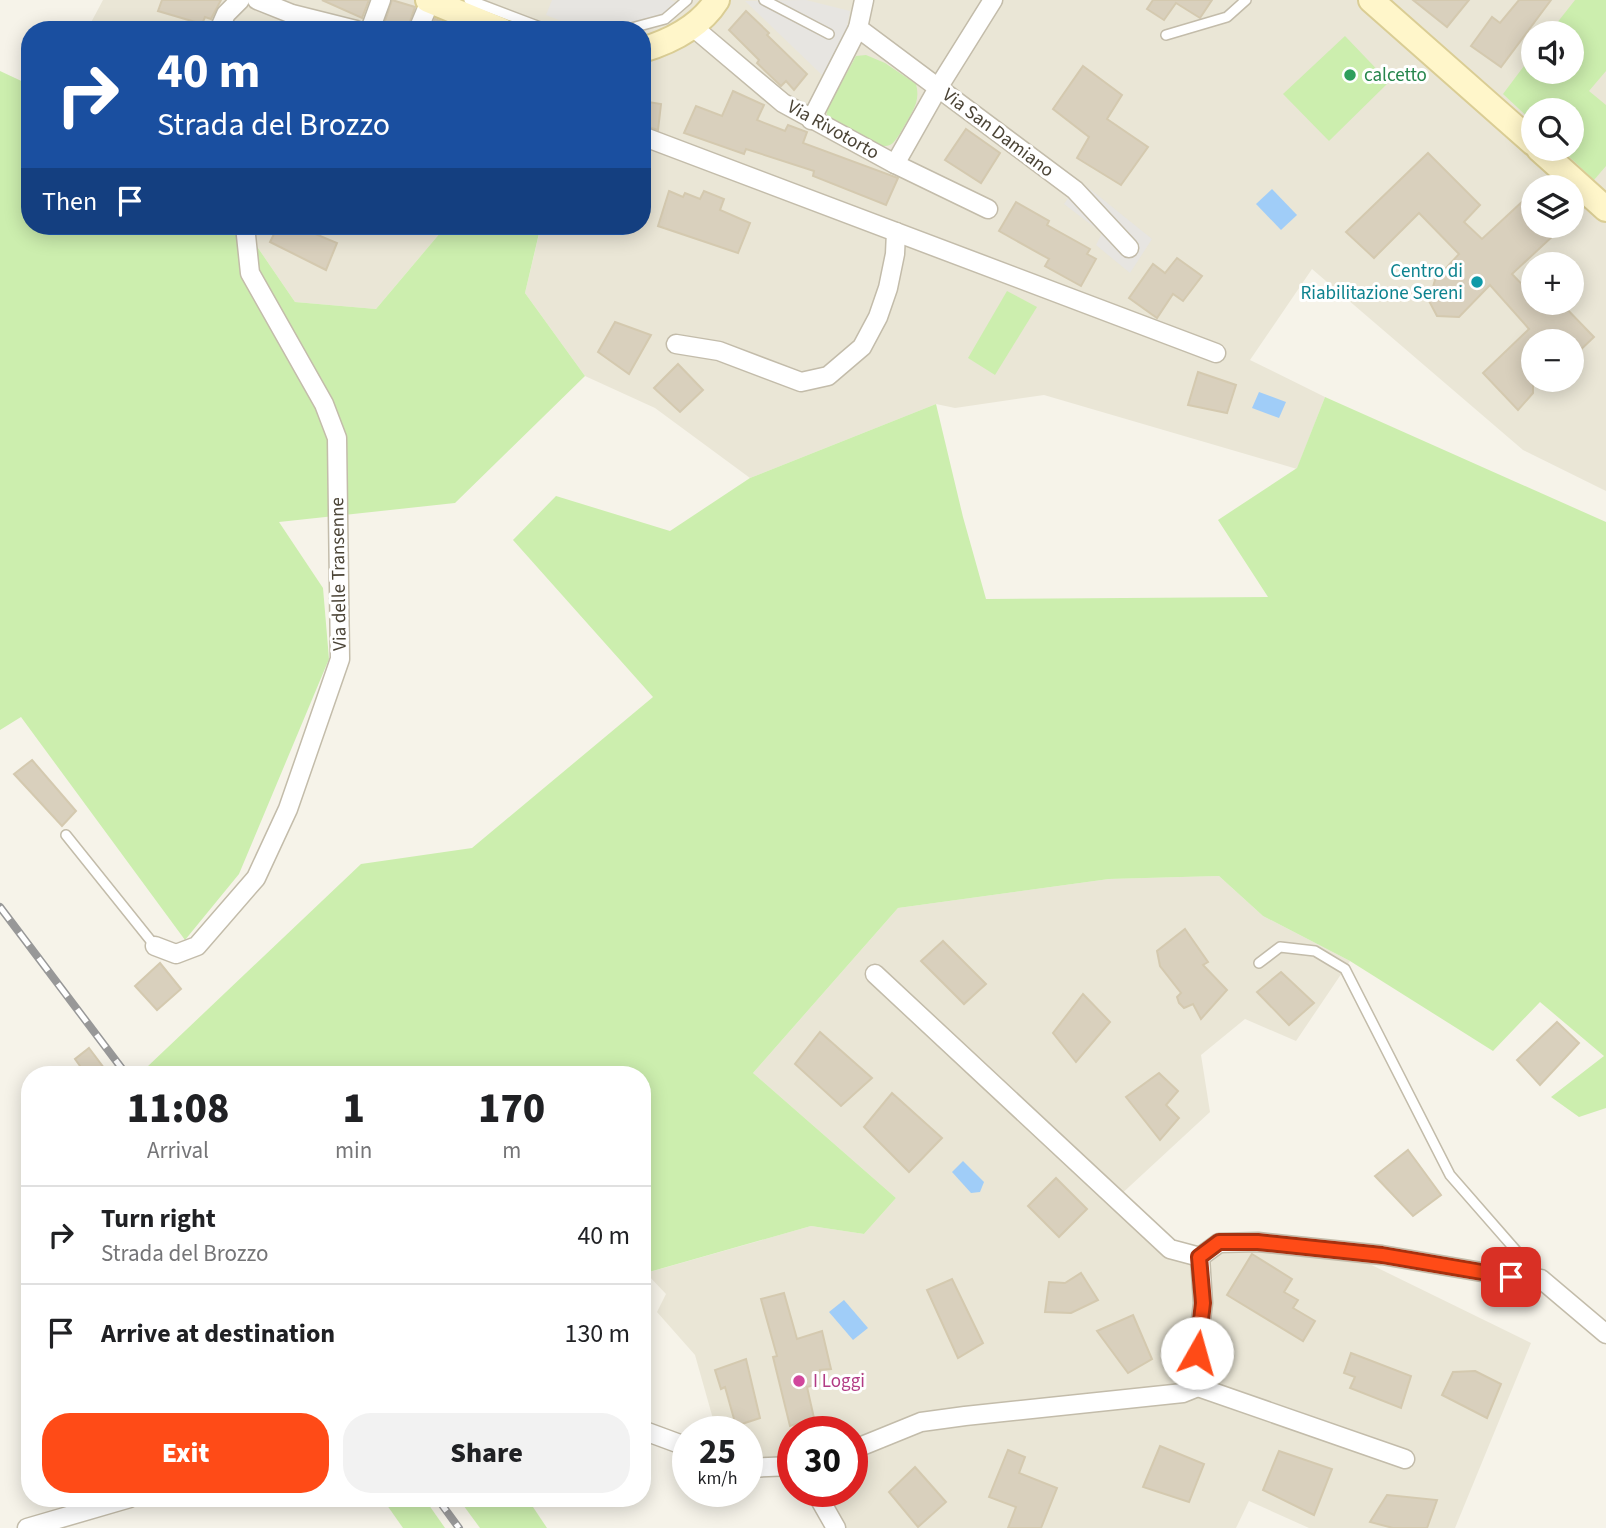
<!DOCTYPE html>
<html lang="en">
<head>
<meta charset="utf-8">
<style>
	:root { --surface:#fff; --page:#f2f2f2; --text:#202124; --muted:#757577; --line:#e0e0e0; --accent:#ff4b17 }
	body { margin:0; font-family:"Source Sans 3",sans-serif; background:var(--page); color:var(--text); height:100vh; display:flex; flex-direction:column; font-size:26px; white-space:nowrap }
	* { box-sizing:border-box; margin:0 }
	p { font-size:23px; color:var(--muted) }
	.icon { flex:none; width:38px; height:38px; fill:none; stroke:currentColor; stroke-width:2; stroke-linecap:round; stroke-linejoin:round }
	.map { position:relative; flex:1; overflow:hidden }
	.sheet { position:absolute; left:21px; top:1066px; width:630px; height:441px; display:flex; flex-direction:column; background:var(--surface); border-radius:28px; box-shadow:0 4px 18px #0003 }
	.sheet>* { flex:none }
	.guide { position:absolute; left:21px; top:21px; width:630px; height:214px; border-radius:28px; box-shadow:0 4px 18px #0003; background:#1a4fa0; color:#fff; overflow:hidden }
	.controls { position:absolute; left:1521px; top:21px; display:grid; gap:14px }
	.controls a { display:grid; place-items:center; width:63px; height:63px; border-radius:50%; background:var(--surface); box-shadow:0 4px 18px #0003; font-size:35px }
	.speed { position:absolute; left:672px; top:1416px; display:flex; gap:14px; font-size:35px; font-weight:700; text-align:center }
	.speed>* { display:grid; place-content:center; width:91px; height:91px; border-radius:50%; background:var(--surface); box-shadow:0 4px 18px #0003; line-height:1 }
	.speed small { font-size:18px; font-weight:400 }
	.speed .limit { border:10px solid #d22; background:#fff; color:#111 }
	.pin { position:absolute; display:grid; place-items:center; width:60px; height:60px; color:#fff; margin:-30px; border-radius:14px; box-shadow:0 4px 10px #0006 }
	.me { position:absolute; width:77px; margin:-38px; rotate:7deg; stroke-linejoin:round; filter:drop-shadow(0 0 5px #0008) }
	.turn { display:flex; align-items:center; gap:24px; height:147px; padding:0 21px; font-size:32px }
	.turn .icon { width:91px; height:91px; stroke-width:2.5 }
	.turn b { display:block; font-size:49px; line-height:60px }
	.then { display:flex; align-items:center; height:66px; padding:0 21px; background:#0003; gap:14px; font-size:26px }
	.eta { display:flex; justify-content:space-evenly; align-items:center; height:119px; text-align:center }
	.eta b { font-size:42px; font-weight:800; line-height:49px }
	.action { display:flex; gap:14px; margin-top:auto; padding:14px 21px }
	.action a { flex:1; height:80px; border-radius:28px; background:var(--accent); color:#fff; font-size:28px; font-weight:800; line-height:80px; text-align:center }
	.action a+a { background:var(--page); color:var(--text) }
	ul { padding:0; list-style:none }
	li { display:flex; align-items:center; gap:21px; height:98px; padding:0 21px; border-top:2px solid var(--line) }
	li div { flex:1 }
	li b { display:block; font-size:26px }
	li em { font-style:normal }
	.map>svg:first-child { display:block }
</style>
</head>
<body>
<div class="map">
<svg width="1606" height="1528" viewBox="0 0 1606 1528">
	<rect width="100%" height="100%" fill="#f6f3e9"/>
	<g fill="#eae6d6" fill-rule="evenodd">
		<path d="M103 0H1606V491L1523 450 1312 269 1250 360 1325 397 1297 469 1044 395 955 408 936 404 750 478 655 408 585 376 525 293 540 230 533 226H642V30H87ZM1533 33H1572V72H1533ZM1533 110H1572V149H1533ZM1533 187H1572V226H1533ZM1533 264H1572V303H1533ZM1533 341H1572V380H1533Z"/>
		<polygon points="243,226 446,226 376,309 295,302"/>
		<polygon points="1219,876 1263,916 1350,961 1296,1041 1245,1019 1201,1055 1210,1112 1117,1198 1170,1249 1343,1251 1531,1343 1455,1528 1309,1528 1249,1501 1236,1528 836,1528 815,1491 852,1491 852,1432 793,1432 793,1466 747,1466 747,1432 719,1431 715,1426 695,1355 657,1312 666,1294 646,1273 811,1226 864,1234 896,1198 753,1073 898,908 1109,879"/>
	</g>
	<g fill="#cceeae">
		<polygon points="1575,0 1606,0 1606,71 1589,91 1606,105 1606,166 1594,180 1561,149 1572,149 1572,110 1533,110 1533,122 1503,94 1533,54 1533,72 1572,72 1572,33 1549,33"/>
		<polygon points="1345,36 1389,82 1329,141 1283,94"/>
		<path d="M866 55 885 63 916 84C920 99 915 107 908 120 903 127 899 137 893 143 878 155 843 129 829 122L826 111 856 56Z"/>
		<polygon points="0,71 30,85 30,226 243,226 295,302 376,309 446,226 533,226 540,229 525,293 585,376 455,503 279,522 323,588 329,659 239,874 185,940 21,717 0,730"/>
		<polygon points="1007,291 1037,307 995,375 968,358"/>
		<polygon points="1325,397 1606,522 1606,1108 1579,1117 1551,1097 1604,1056 1540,1002 1493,1051 1350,961 1263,916 1219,876 1109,879 898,908 753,1073 896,1198 864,1234 811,1226 642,1274 642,1074 152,1074 147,1067 361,864 472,848 653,697 513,540 556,496 670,531 750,478 936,404 963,517 986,599 1268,597 1218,520 1297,468"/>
		<polygon points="382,1498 424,1498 445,1528 403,1528"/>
		<polygon points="458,1498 527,1498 547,1528 480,1528"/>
	</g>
	<g fill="#e7e5e1">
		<polygon points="552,0 671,0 683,5 665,19 624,30 584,30 546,15"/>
		<polygon points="806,0 850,11 846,32 822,75 745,1"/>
		<polygon points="1080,181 1152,239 1130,273 1096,245 1102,233 1064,204"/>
	</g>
	<g fill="#a0cdf8">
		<polygon points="1272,189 1297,215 1281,230 1256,204"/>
		<polygon points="1259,392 1286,402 1279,418 1252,408"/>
		<polygon points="963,1161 984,1182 980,1192 971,1193 952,1172"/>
		<polygon points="844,1300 868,1328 853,1340 829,1312"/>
	</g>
	<g fill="#d9d0bd" stroke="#d4c9af" stroke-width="2">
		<polygon points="162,0 221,0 211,19 205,17 202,24 158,11"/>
		<polygon points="322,0 369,0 362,18"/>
		<polygon points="392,0 415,7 407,30 400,30 384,24"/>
		<polygon points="1153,0 1212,0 1200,18 1176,3 1164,20 1147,9"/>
		<polygon points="1413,0 1469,0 1447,27"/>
		<polygon points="1519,0 1551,0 1501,67 1471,46 1492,17 1500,23"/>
		<polygon points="746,11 769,33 767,35 807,74 794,90 786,81 781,86 757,63 759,60 729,30"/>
		<polygon points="435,19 461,30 430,30"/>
		<polygon points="1083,66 1122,95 1107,119 1148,147 1121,185 1077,158 1089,137 1053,109"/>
		<polygon points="733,91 764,105 757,120 785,131 788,125 807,132 803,143 898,178 886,205 813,176 814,171 746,149 744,154 684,133 696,106 722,116"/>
		<polygon points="642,101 661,104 658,130 642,125"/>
		<polygon points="966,129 1000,153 981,183 945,160"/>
		<polygon points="1428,153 1480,205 1464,222 1482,239 1524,200 1533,210 1533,226 1547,226 1555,234 1512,274 1533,296 1533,303 1561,303 1594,337 1572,358 1572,341 1533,341 1533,393 1518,410 1483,373 1529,329 1490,285 1459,317 1437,316 1429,301 1435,280 1459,254 1419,213 1374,258 1346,232"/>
		<polygon points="669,191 683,197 685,193 700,199 704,191 724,199 720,210 750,223 738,253 658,226"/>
		<polygon points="1016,202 1049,221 1047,225 1090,249 1087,254 1096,259 1081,286 1045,266 1049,259 999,231"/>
		<polygon points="278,226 316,226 313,233 337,243 326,270 270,242"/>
		<polygon points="1177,258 1202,276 1183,301 1173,294 1157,318 1129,298 1153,264 1165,273"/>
		<polygon points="615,322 651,335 629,374 598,352"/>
		<polygon points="678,364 703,390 680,412 654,388"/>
		<polygon points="1198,372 1236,385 1227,413 1188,405"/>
		<polygon points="32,760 76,811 62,826 14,774"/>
		<polygon points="1185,929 1208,962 1203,965 1227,990 1201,1019 1193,1004 1184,1008 1179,1003 1177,997 1181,993 1160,966 1157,951"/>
		<polygon points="943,941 986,984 964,1004 921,961"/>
		<polygon points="160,963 181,989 157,1010 135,986"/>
		<polygon points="1281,972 1314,1003 1289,1025 1257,992"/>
		<polygon points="1083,994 1110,1022 1076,1062 1053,1033"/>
		<polygon points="1557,1022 1579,1043 1540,1085 1517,1060"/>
		<polygon points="820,1032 872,1078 841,1106 795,1064"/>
		<polygon points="89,1048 104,1068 95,1074 68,1074 80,1066 75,1059"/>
		<polygon points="1159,1073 1178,1091 1166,1105 1179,1118 1160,1140 1126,1097"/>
		<polygon points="892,1093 942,1138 909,1172 864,1127"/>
		<polygon points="1408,1150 1441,1195 1413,1216 1375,1176"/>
		<polygon points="1056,1178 1087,1209 1059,1237 1028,1206"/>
		<polygon points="1252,1254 1292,1279 1284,1292 1298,1300 1293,1308 1315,1321 1303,1341 1227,1295"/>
		<polygon points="1081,1273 1098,1300 1071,1313 1045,1312 1049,1282 1065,1283"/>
		<polygon points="952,1279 983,1343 958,1358 927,1290"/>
		<polygon points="784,1293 797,1339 822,1331 831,1369 820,1370 822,1383 807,1387 814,1418 790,1426 773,1357 777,1356 761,1299"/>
		<polygon points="1133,1315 1152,1359 1128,1373 1097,1331"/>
		<polygon points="1351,1353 1411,1376 1401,1408 1350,1388 1355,1377 1344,1373"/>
		<polygon points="746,1359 760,1418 736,1426 725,1387 721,1389 715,1370"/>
		<polygon points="1475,1371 1501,1384 1487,1418 1442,1395 1453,1372"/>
		<polygon points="1160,1446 1204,1464 1189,1502 1143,1487"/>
		<polygon points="1008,1450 1025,1457 1019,1473 1057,1488 1041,1528 1008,1528 1016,1507 989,1497"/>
		<polygon points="1279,1451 1332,1469 1314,1515 1263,1490"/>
		<polygon points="915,1467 946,1502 918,1527 889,1492"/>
		<polygon points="1387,1495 1437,1500 1427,1528 1393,1528 1370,1522"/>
	</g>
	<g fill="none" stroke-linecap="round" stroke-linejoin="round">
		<g stroke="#c3bcaa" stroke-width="12">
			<g id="service">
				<polyline points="469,0 548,30"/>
				<polyline points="764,0 829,34"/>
				<polyline points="624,30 665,19 687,0"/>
				<polyline points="1166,35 1227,17 1246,0"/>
				<polyline points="66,835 155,946"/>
				<polyline points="1259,963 1280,947 1315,951 1345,969 1450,1175 1540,1278"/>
			</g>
		</g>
		<g stroke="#c3bcaa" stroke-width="21">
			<g id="minor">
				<polyline points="257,0 292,14 356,30"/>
				<polyline points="693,27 783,103 895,164 988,209"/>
				<polyline points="858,28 1075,190 1129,248"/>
				<polyline points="219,30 226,14 240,0"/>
				<polyline points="370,30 381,0"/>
				<polyline points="418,30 430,1"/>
				<polyline points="811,120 858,28 864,0"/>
				<polyline points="642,136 1216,353"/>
				<polyline points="895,164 938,88 993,0"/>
				<polyline points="676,344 719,351 801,382 828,376 862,347 878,317 888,288 895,254 896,232"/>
				<polyline points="155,946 176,954 197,946 256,878 288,809 340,659 337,438 324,404 250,273 245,226"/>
				<polyline points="875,974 1170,1249 1200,1257"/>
				<polyline points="1200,1257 1219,1243 1258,1242 1382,1255 1511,1277 1541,1279 1606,1334"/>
				<polyline points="1198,1387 1405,1459"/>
				<polyline points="642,1430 688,1447"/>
				<polyline points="852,1450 921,1422 965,1416 1183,1393 1198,1387 1197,1353 1203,1303 1200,1257"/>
				<polyline points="747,1468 793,1466"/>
				<polyline points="815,1491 836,1528"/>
				<polyline points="27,1528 130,1498"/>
			</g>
		</g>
		<g stroke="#dacd94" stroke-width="28">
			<g id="secondary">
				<polyline points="428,0 501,30"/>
				<polyline points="1371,0 1533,143"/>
				<path d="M642 50C672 41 700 27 717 0"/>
				<polyline points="1539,149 1606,209"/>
			</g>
		</g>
		<use href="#service" stroke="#fff" stroke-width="9"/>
		<use href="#minor" stroke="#fff" stroke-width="18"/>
		<use href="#secondary" stroke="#fff6ca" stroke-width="24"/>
		<g stroke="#989898" stroke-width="8">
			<g id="rail">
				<polyline points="0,907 126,1074"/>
				<polyline points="437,1498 459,1528"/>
			</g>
		</g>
		<use href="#rail" stroke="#fff" stroke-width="5" stroke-dasharray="16" stroke-linecap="butt"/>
	</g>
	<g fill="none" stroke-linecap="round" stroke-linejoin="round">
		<g stroke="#a6310f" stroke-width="18">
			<polyline id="route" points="1197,1353 1203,1303 1199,1257 1219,1242 1258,1242 1382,1255 1511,1277"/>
		</g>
		<use href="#route" stroke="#ff4b17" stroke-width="12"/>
	</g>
	<circle fill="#2e9e5b" stroke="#fff" stroke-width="2.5" cx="1350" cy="75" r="7"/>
	<circle fill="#0f9aa8" stroke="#fff" stroke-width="2.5" cx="1477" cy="282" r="7"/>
	<circle fill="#d1479c" stroke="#fff" stroke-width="2.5" cx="799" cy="1381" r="7"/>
	<g text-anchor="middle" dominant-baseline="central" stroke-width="6" stroke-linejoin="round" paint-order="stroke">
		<g font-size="19" fill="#27864d" stroke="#fff" text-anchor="start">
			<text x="1364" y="75">calcetto</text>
		</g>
		<g font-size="19" fill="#4b4436" stroke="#fff">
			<text transform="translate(833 130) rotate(29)">Via Rivotorto</text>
			<text transform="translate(998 133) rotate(37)">Via San Damiano</text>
			<text transform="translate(339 574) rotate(-91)">Via delle Transenne</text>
		</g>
		<g font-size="19" fill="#0d838f" stroke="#fff" text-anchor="end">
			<text x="1463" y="271">Centro di<tspan x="1463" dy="22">Riabilitazione Sereni</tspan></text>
		</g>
		<g font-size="19" fill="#b23c85" stroke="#fff" text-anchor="start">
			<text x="813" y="1381">I Loggi</text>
		</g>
	</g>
</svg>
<div class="controls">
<a><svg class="icon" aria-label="sound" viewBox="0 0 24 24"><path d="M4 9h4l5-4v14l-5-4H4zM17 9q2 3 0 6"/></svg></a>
<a><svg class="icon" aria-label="search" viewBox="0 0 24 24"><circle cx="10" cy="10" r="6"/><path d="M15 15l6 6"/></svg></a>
<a><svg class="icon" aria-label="layers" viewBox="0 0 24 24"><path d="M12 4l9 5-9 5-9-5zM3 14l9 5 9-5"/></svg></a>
<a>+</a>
<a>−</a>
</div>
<div class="speed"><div>25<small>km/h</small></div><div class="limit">30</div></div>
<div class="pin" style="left:1511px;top:1277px;background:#d93025"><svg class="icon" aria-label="arrive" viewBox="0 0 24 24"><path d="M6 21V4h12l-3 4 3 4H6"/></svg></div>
<svg class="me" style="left:1197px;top:1353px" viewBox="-20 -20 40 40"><circle r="19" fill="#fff"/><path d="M0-13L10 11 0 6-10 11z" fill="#ff4b17"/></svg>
<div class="guide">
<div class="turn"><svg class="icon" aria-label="right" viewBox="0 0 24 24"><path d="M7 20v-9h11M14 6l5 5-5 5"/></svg><div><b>40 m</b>Strada del Brozzo</div></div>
<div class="then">Then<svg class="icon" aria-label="arrive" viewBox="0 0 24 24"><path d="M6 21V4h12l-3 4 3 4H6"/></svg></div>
</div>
<section class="sheet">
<div class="eta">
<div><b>11:08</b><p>Arrival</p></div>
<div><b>1</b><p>min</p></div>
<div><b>170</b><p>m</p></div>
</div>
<ul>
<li><svg class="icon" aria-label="right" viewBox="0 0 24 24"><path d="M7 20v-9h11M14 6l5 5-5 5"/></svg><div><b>Turn right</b><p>Strada del Brozzo</p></div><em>40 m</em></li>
<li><svg class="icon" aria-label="arrive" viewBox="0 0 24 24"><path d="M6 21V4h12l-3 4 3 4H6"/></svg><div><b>Arrive at destination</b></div><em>130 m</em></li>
</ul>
<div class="action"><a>Exit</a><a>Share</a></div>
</section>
</div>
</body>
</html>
